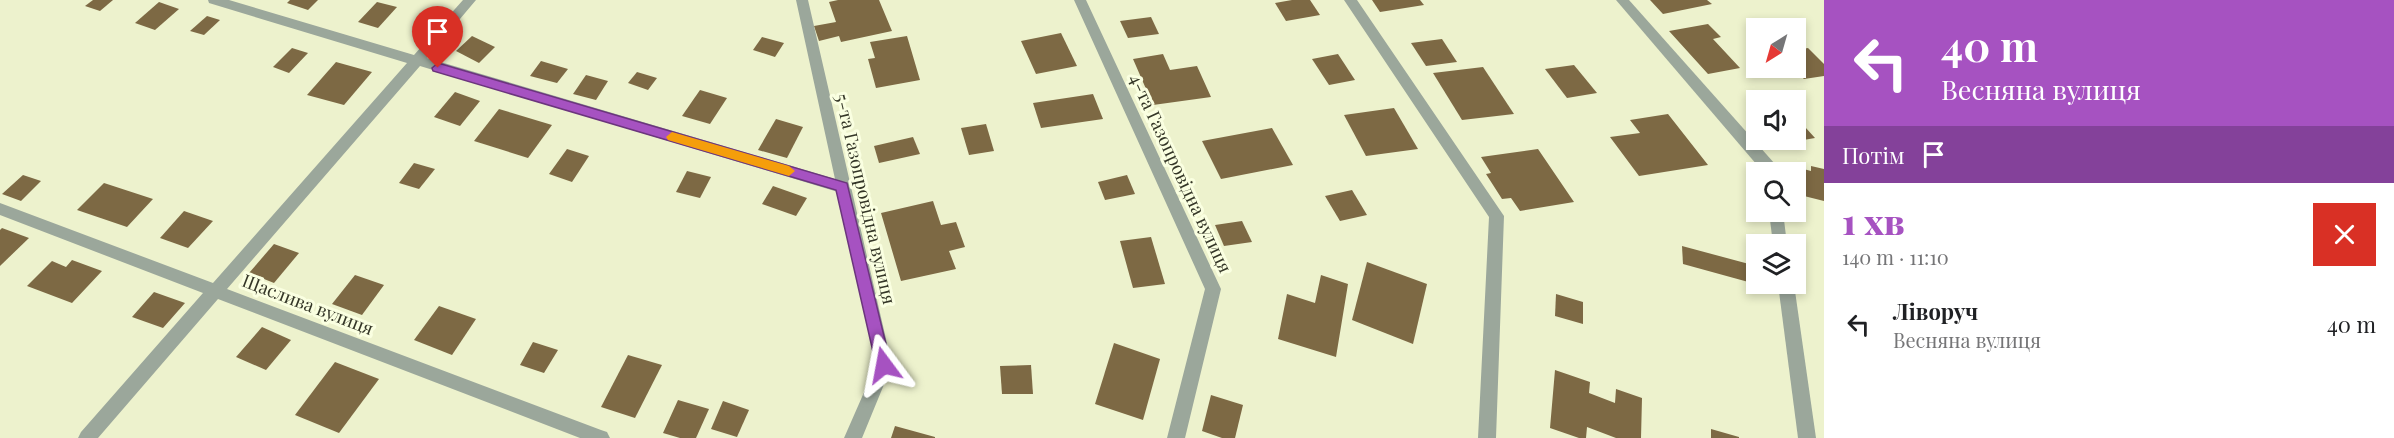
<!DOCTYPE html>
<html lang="uk">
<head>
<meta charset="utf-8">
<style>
	:root { --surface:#fff; --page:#f2f2f2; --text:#202124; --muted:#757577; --accent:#a652c1 }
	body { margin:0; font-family:"Playfair Display",serif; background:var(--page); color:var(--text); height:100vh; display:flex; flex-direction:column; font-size:22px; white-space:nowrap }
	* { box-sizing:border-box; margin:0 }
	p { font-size:20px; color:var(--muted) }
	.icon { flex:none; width:33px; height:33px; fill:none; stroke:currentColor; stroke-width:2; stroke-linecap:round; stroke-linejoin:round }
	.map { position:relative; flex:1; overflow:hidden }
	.details { display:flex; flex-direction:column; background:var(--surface); width:570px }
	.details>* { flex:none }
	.guide { background:#a652c1; color:#fff; overflow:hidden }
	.needle { width:39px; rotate:217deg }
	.fabs { position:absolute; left:1746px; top:18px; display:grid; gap:12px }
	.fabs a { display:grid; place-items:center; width:60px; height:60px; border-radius:0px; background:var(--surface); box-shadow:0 3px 9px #0003; font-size:30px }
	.pin { position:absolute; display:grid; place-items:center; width:51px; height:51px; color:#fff; margin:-62px -26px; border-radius:50% 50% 50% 0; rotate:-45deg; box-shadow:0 0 6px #0007 }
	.pin .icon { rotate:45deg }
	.me { position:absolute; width:66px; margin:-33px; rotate:347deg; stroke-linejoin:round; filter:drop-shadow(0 0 4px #0008) }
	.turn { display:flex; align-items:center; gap:21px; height:126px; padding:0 18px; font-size:27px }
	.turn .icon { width:78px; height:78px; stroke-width:2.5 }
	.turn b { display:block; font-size:42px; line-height:51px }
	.then { display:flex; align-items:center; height:57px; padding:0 18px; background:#0003; gap:12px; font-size:22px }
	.round { display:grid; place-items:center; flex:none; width:63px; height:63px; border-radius:0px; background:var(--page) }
	.overview { display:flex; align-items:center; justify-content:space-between; height:102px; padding:0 18px }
	h1 { font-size:36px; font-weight:800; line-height:45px; color:var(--accent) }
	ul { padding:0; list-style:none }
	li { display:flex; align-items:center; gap:18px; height:78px; padding:0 18px }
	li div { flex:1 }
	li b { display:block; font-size:22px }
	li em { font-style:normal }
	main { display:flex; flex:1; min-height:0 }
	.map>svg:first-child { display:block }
</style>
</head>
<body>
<main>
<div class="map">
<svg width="1824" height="438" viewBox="0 0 1824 438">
	<rect width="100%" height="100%" fill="#edf2cd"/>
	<g fill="#7d6944">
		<polygon points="93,0 113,0 100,11 85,6"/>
		<polygon points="290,0 318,0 308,10 287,3"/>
		<polygon points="838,0 879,0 892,31 841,42 839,36 819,41 814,26 836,22 829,2"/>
		<polygon points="1292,0 1310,0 1320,15 1286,21 1275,3"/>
		<polygon points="1372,0 1420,0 1424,5 1380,12"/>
		<polygon points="1650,0 1707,0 1712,4 1663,14"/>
		<polygon points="159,2 179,9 155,30 135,23"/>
		<polygon points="377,2 397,7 378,28 358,22"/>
		<polygon points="207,16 220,20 204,35 190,31"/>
		<polygon points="1151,17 1159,34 1128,38 1120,21"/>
		<polygon points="1708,24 1721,37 1713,39 1740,68 1708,74 1669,31"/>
		<polygon points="1061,33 1077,66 1036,74 1021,41"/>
		<polygon points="472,36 495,47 479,63 456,51"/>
		<polygon points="907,36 920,80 876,88 868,59 875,58 870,42"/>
		<polygon points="762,37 784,43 775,57 753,50"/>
		<polygon points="1442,39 1457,62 1426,66 1411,43"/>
		<polygon points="292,48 308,53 289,73 273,67"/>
		<polygon points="1808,48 1824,64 1824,76 1804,79 1793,68 1796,68 1796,50"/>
		<polygon points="1163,54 1170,70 1197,66 1211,97 1153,105 1133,59"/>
		<polygon points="1338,54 1355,80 1329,85 1312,59"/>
		<polygon points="541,61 568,69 557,83 530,76"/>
		<polygon points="336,62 372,72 344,105 307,95"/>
		<polygon points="1574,65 1597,93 1567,98 1545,69"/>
		<polygon points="1483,67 1514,114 1462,120 1433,73"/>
		<polygon points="637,72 657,78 648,90 628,83"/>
		<polygon points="586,75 608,81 596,100 573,94"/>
		<polygon points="700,90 727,98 710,124 682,116"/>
		<polygon points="455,92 480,101 460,126 434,117"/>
		<polygon points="1093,94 1103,119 1041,128 1033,103"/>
		<polygon points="1394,108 1418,149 1366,156 1344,115"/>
		<polygon points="499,109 552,125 528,158 474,141"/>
		<polygon points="1668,114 1708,165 1639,176 1610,137 1640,133 1630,120"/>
		<polygon points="1796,117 1815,138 1786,143 1783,140 1796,140"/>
		<polygon points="776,119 803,127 787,158 758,150"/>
		<polygon points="986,124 994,151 969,155 961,128"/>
		<polygon points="1272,128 1293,165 1221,179 1202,141"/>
		<polygon points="913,137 920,154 879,163 874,146"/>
		<polygon points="567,149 589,156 572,182 549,174"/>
		<polygon points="1538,149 1574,202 1520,211 1511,198 1502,199 1486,174 1491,173 1481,157"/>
		<polygon points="414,163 435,169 419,189 399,183"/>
		<polygon points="1792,166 1811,171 1811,166 1824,169 1824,201 1796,194 1796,172 1793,172"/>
		<polygon points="687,171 711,177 700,198 676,192"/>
		<polygon points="23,175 41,181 21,201 2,194"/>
		<polygon points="1127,175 1135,194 1105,200 1098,182"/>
		<polygon points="104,183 153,199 127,227 77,210"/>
		<polygon points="773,186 807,198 796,216 762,204"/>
		<polygon points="1352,190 1367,215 1340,221 1325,196"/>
		<polygon points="933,201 941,225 956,222 965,247 949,251 956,269 901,281 881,213"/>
		<polygon points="184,211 213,221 188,248 160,238"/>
		<polygon points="1242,221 1252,242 1224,246 1215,225"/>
		<polygon points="2,228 29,238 0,266 0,230"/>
		<polygon points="1151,237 1165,284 1133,288 1120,241"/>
		<polygon points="274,244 299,253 274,283 249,273"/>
		<polygon points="1682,246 1749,264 1752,283 1683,264"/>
		<polygon points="72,260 102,271 72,303 27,286 52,261 66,267"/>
		<polygon points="1367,262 1427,284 1413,344 1352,320"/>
		<polygon points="355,275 384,285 362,315 332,304"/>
		<polygon points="1321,275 1348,284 1336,357 1278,339 1287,294 1315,303"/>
		<polygon points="154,292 185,303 163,328 132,317"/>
		<polygon points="1556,294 1583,302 1583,324 1555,316"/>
		<polygon points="439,306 476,319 452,355 414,340"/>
		<polygon points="262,327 291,340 266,370 236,357"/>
		<polygon points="533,342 558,350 544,373 520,365"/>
		<polygon points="1114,343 1160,359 1143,420 1095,404"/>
		<polygon points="628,355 662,365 635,418 601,407"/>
		<polygon points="335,362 379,379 339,433 295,415"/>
		<polygon points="1031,365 1033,394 1002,394 1000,366"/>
		<polygon points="1555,370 1590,382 1589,393 1615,403 1616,389 1642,398 1641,438 1616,438 1587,427 1586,438 1579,438 1550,428"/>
		<polygon points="1211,395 1243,405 1235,438 1222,438 1202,431"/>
		<polygon points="678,400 709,409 696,438 680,438 663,433"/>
		<polygon points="723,401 749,410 737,437 711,429"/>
		<polygon points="895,426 935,437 935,438 891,438"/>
		<polygon points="1711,429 1739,437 1739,438 1711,438"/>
	</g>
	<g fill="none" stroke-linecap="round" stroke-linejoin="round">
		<g fill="#9ba79b" fill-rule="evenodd">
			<polygon points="208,0 229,0 414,55 463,0 476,0 427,58 835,179 796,0 808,0 892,365 862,438 844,438 876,365 838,192 420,66 227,289 601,430 607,432 610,438 580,438 218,299 98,438 78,438 81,432 203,293 0,215 0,203 213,283 407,63 209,3"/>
			<polygon points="1074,0 1086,0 1221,289 1185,438 1167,438 1205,289"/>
			<polygon points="1344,0 1357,0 1504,216 1496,438 1478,438 1489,217"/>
			<polygon points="1616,0 1629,0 1775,164 1777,172 1763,172"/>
			<polygon points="1769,212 1783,212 1787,244 1773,244"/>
			<polygon points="1778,284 1794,284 1816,438 1798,438"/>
		</g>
	</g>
	<polygon fill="#a652c1" stroke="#6c357d" stroke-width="1.5" points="438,63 847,183 891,365 889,370 884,372 878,370 876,365 836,190 433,71 432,68"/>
	<polygon fill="#f59e0b" points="672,132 789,166 795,171 789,176 668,140 666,137"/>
	<g text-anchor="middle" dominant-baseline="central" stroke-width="6" stroke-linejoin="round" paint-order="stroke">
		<g font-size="18" fill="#343627" stroke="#faffe1">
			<text transform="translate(1181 173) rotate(65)">4-та Газопровідна вулиця</text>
			<text transform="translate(866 199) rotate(77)">5-та Газопровідна вулиця</text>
			<text transform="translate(308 304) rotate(21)">Щаслива вулиця</text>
		</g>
	</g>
</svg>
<div class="fabs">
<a><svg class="needle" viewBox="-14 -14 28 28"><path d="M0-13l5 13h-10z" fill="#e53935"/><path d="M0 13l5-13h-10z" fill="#757577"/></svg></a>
<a><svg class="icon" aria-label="sound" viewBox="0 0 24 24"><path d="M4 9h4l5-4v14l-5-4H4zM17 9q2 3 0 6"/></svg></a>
<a><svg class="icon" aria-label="search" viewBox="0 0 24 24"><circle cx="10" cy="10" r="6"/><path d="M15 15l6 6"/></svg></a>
<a><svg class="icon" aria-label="layers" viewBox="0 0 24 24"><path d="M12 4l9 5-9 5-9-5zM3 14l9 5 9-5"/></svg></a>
</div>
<div class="pin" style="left:438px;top:68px;background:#d93025"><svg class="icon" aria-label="arrive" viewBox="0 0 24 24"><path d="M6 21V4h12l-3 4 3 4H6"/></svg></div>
<svg class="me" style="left:884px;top:365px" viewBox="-20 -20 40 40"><path d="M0-17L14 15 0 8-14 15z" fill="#a652c1" stroke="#fff" stroke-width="4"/></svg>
</div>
<section class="details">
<div class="guide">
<div class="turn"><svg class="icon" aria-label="left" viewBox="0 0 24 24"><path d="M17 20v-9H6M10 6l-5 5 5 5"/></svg><div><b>40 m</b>Весняна вулиця</div></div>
<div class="then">Потім<svg class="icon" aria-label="arrive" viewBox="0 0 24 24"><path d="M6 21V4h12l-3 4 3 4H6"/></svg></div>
</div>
<div class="overview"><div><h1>1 хв</h1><p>140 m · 11:10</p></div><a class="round" style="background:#d93025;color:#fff"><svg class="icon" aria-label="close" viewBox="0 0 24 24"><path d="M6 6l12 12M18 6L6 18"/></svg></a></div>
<ul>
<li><svg class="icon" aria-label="left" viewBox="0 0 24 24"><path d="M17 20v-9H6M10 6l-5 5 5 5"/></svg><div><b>Ліворуч</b><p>Весняна вулиця</p></div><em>40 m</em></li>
</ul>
</section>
</main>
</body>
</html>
